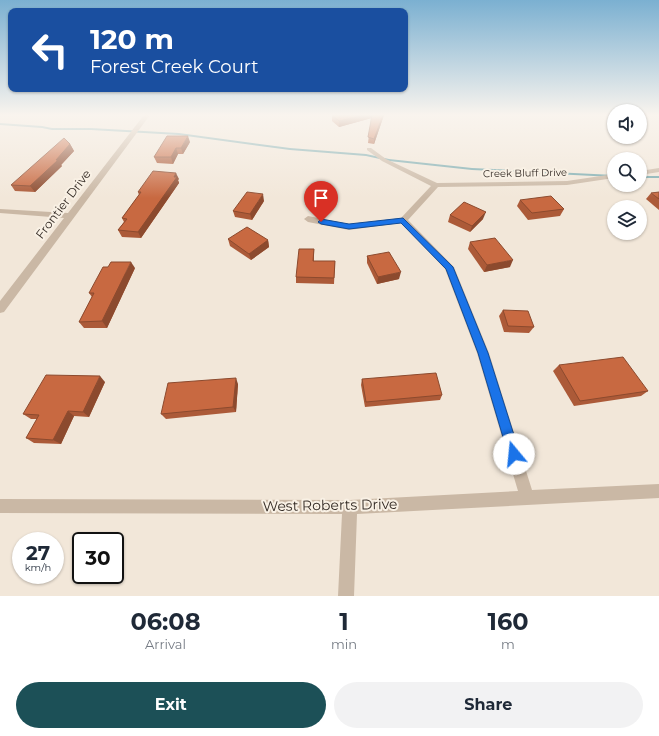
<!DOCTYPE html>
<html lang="en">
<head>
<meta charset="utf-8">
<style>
	:root { --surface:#fff; --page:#f2f2f3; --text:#1f2937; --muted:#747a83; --accent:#1c5057 }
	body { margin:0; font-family:Montserrat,sans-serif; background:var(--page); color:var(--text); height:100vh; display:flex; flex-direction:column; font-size:15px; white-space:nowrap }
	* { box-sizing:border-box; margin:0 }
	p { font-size:13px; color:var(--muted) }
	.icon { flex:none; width:22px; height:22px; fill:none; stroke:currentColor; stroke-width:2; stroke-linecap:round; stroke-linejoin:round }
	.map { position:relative; height:596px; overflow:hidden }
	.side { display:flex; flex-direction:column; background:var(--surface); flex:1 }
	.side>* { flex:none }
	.top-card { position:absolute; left:8px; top:8px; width:400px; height:84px; border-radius:8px; box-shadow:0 1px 3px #0004; background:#1a4fa0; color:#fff; overflow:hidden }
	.buttons { position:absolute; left:607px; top:104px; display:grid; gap:8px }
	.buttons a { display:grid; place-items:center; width:40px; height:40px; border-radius:50%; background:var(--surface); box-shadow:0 1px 3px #0004; font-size:20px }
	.speed { position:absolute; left:12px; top:532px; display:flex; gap:8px; font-size:20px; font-weight:700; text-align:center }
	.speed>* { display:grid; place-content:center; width:52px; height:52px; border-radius:50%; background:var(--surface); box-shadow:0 1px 3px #0004; line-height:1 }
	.speed small { font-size:10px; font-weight:400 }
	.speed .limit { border:2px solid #111; border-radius:6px; background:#fff; color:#111 }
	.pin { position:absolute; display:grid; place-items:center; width:34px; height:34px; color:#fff; margin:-41px -17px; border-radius:50% 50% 50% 0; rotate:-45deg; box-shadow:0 0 4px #0007 }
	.pin .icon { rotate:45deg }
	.me { position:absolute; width:44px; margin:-22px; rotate:343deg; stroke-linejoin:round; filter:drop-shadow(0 0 3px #0008) }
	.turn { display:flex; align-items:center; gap:14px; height:84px; padding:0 16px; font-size:18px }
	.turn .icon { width:52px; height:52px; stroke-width:2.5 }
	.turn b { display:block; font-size:28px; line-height:34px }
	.eta { display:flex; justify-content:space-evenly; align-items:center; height:68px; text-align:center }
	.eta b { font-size:24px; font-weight:700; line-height:28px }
	.action { display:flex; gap:8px; margin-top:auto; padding:8px 16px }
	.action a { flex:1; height:46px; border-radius:24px; background:var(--accent); color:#fff; font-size:16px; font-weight:700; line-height:46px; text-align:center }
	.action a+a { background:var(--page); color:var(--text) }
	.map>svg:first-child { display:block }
</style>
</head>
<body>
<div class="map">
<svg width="659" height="596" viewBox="0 0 659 596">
	<rect width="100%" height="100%" fill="#f2e7d9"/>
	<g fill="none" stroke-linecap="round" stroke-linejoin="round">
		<g fill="#78aaaf" fill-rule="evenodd">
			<polygon points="0,123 42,126 52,128 91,128 179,133 290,148 366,154 389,159 472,168 614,175 614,177 472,170 389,161 366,156 290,150 179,135 91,130 52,130 42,128 0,125"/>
			<rect x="640" y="176" width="19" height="2"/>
		</g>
		<g fill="#cab8a5" fill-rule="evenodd">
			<polygon points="144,115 150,115 4,312 0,313 0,301 64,218 0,213 0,209 68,213"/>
			<polygon points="367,148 371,148 386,159 437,183 567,181 614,174 614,178 567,185 438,187 408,220 454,267 489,353 532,490 659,484 659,498 357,514 354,596 338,596 342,514 0,513 0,499 350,500 518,491 477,353 445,269 401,223 349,230 308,222 304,219 308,216 349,224 401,218 431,186 382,161 367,150"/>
			<polygon points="659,168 659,172 640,175 640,171"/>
		</g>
	</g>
	<g fill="#ac5a38">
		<polygon points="332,115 384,115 374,144 368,143 371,118 339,127 332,121"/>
		<polygon points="190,142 183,154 178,154 173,164 157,163 154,157"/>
		<polygon points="70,144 74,151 61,165 62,166 35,192 15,191 11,185"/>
		<polygon points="179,179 178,180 179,183 141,238 122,237 118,230 124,222 122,218 139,195 138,192"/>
		<polygon points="659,192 659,210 646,199 651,193"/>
		<polygon points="520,200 564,209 560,216 528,220 517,206"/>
		<polygon points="264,201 252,220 235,217 233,211"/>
		<polygon points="450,215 483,219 470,232 448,222"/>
		<polygon points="228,239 268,240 269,247 251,260 230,246"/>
		<polygon points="470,242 510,267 484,272 468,249"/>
		<polygon points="314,249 314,261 335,261 334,284 296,283 296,277"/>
		<polygon points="367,256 399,279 377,284 367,263"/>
		<polygon points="135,268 107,328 84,328 79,322 92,297 89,293"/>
		<polygon points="503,310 534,327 529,333 504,332 499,316"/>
		<polygon points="559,365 648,391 641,396 574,406 553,371"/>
		<polygon points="362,379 442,395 440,400 365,407 361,385"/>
		<polygon points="105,382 89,417 74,416 61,444 34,443 26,438 37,419 31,419 23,414"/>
		<polygon points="238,384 236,412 166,419 161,414"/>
	</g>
	<g fill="#8c4a2e">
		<polygon points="363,115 372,115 372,118 339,127 339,121"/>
		<polygon points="383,115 384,115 374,144 374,139"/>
		<polygon points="188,136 190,142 183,154 181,148"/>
		<polygon points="70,144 74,151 61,165 62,166 35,192 30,186"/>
		<polygon points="176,148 178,154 173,164 171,157"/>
		<polygon points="176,173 179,179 178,180 179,183 141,238 138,232"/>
		<polygon points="263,194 264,201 252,220 250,214"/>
		<polygon points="486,212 483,219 470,232 472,226"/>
		<polygon points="268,240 269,247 251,260 249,254"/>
		<polygon points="513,260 510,267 484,272 487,265"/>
		<polygon points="131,262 135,268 107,328 102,321"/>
		<polygon points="401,272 399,279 377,284 378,277"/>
		<polygon points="100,376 105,382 89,417 83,412"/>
		<polygon points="236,378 238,384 236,412 233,407"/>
		<polygon points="68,411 74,416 61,444 53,440"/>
	</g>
	<g fill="#c86941" stroke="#8c4a2e">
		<polygon points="332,115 363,115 339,121"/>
		<polygon points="372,115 383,115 374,139 368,137"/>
		<polygon points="167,136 188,136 181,148 176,148 171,157 154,157"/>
		<polygon points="64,138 70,144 56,160 58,160 30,186 11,185"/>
		<polygon points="153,171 176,173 174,177 177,177 138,232 118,230 127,219 122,218 141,192 138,192"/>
		<polygon points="247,192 263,194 250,214 233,211"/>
		<polygon points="659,192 659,199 651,193"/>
		<polygon points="551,196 564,209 532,213 520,200"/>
		<polygon points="464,202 486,212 472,226 450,215"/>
		<polygon points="247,227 268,240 249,254 228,239"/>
		<polygon points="495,238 513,260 487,265 470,242"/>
		<polygon points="299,249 314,249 313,261 335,261 334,278 296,277"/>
		<polygon points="389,252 401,272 378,277 367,256"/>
		<polygon points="111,262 131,262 102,321 79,322 94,293 89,293 103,267 108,267"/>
		<polygon points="503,310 528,311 534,327 508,326"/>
		<polygon points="623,357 648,391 580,401 559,365"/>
		<polygon points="436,373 442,395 366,402 362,379"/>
		<polygon points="46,375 100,376 83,412 68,411 53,440 26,438 39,415 23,414"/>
		<polygon points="236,378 233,407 161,414 168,383"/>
	</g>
	<linearGradient id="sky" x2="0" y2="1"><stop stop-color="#7bb0d1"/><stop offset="0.58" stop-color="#f9f4ee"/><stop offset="1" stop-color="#f9f4ee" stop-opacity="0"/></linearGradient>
	<rect width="659" height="198" fill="url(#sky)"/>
	<polygon fill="#1a73e8" stroke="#114b97" points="403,218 453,267 488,353 520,454 518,458 514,460 509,458 508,454 478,353 446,269 401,223 349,229 321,224 318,222 321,219 349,224"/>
	<g text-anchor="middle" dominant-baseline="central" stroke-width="4" stroke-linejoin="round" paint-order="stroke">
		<g font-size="10" fill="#352c26" stroke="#f9f1e5">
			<text transform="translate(525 173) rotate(-1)">Creek Bluff Drive</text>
		</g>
		<g font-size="12" fill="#352c26" stroke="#f9f1e5">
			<text transform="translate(63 204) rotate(-53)">Frontier Drive</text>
		</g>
		<g font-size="14" fill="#352c26" stroke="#f9f1e5">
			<text transform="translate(330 505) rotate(-1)">West Roberts Drive</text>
		</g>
	</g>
</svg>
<div class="buttons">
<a><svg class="icon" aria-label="sound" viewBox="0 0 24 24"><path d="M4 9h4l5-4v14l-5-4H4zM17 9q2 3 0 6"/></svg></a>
<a><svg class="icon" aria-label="search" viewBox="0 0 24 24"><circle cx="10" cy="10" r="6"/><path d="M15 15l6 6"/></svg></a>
<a><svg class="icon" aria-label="layers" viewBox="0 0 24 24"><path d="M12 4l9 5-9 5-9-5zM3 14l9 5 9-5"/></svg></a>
</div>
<div class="speed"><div>27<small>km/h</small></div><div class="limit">30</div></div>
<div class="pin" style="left:321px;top:222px;background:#d93025"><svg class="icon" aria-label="arrive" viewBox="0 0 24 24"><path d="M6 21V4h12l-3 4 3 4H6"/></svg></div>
<svg class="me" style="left:514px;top:454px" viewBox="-20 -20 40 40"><circle r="19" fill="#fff"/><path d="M0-13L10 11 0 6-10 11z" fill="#1a73e8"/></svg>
<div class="top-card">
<div class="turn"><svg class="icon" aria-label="left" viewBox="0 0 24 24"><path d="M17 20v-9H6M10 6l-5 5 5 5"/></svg><div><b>120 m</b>Forest Creek Court</div></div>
</div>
</div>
<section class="side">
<div class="eta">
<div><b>06:08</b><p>Arrival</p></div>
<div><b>1</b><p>min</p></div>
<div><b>160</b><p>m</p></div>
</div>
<div class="action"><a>Exit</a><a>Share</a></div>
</section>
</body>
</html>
